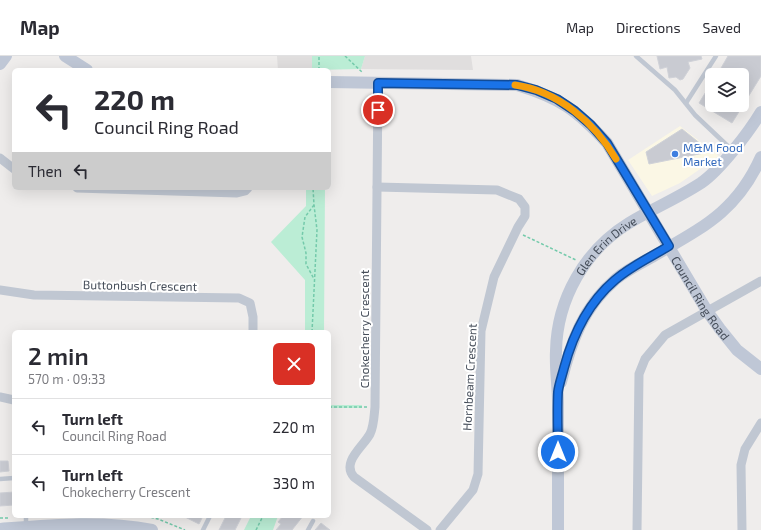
<!DOCTYPE html>
<html lang="en">
<head>
<meta charset="utf-8">
<style>
	:root { --surface:#fff; --page:#f7f7f7; --text:#2b2b33; --muted:#7c7c81; --line:#e1e1e2 }
	body { margin:0; font-family:"Exo 2",sans-serif; background:var(--page); color:var(--text); height:100vh; display:flex; flex-direction:column; font-size:15px; white-space:nowrap }
	* { box-sizing:border-box; margin:0 }
	p { font-size:13px; color:var(--muted) }
	.icon { flex:none; width:22px; height:22px; fill:none; stroke:currentColor; stroke-width:2; stroke-linecap:round; stroke-linejoin:round }
	.map { position:relative; flex:1; overflow:hidden }
	.side { position:absolute; left:12px; top:274px; width:319px; height:188px; display:flex; flex-direction:column; background:var(--surface); border-radius:6px; box-shadow:0 4px 16px #0002 }
	.side>* { flex:none }
	.guide { position:absolute; left:12px; top:12px; width:319px; height:122px; border-radius:6px; box-shadow:0 4px 16px #0002; background:#fff; color:var(--text); overflow:hidden }
	.fabs { position:absolute; left:705px; top:12px; display:grid; gap:8px }
	.fabs a { display:grid; place-items:center; width:44px; height:44px; border-radius:6px; background:var(--surface); box-shadow:0 4px 16px #0002; font-size:20px }
	.pin { position:absolute; display:grid; place-items:center; width:34px; height:34px; color:#fff; margin:-17px; border:2px solid #fff; border-radius:50%; box-shadow:0 1px 4px #0007 }
	.me { position:absolute; width:44px; margin:-22px; rotate:0deg; stroke-linejoin:round; filter:drop-shadow(0 0 3px #0008) }
	.turn { display:flex; align-items:center; gap:14px; height:84px; padding:0 16px; font-size:18px }
	.turn .icon { width:52px; height:52px; stroke-width:2.5 }
	.turn b { display:block; font-size:28px; line-height:34px }
	.then { display:flex; align-items:center; height:38px; padding:0 16px; background:#0003; gap:8px; font-size:15px }
	.round { display:grid; place-items:center; flex:none; width:42px; height:42px; border-radius:6px; background:var(--page) }
	.summary { display:flex; align-items:center; justify-content:space-between; height:68px; padding:0 16px }
	h1 { font-size:24px; font-weight:600; line-height:30px }
	ul { padding:0; list-style:none }
	li { display:flex; align-items:center; gap:12px; height:56px; padding:0 16px; border-top:1px solid var(--line) }
	li div { flex:1 }
	li b { display:block; font-size:15px }
	li em { font-style:normal }
	header { display:flex; align-items:center; gap:24px; box-sizing:border-box; height:56px; padding:0 20px; background:var(--surface); border-bottom:1px solid var(--line) }
	header strong { font-size:19px }
	nav { display:flex; gap:22px; margin-inline-start:auto; font-size:14px }
	.map>svg:first-child { display:block }
</style>
</head>
<body>
<header>
<strong>Map</strong>
<nav><a>Map</a><a>Directions</a><a>Saved</a></nav>
</header>
<div class="map">
<svg width="761" height="474" viewBox="0 0 761 474">
	<rect width="100%" height="100%" fill="#efedec"/>
	<polygon fill="#fbf7e5" points="680,70 719,100 680,127 652,140 628,104"/>
	<g fill="#e0dede">
		<polygon points="277,0 312,0 312,14 278,14"/>
		<polygon points="365,0 471,0 473,14 361,13"/>
	</g>
	<g fill="#bbedd5">
		<polygon points="312,0 365,0 361,13 312,14"/>
		<polygon points="306,132 325,132 324,276 305,276 305,224 271,186 306,150"/>
		<rect x="329" y="349" width="33" height="3"/>
		<polygon points="251,460 278,460 273,474 244,474"/>
	</g>
	<g fill="#c9cbd2" stroke="#d0d2d8">
		<polygon points="657,0 701,0 702,3 688,6 690,12 683,23 680,24 676,21 669,22 667,11 660,13"/>
		<polygon points="728,0 761,0 761,20 732,67 699,47 712,26 712,49 742,49 742,19 717,19"/>
		<polygon points="682,73 702,89 704,97 649,108 646,96"/>
		<polygon points="0,405 8,405 9,415 0,416"/>
		<polygon points="14,436 14,449 0,450 0,437"/>
		<polygon points="183,460 203,460 199,468"/>
		<polygon points="226,460 242,460 235,474 219,474"/>
		<polygon points="283,460 303,460 292,474 276,474 281,468 278,466"/>
		<polygon points="321,467 330,474 315,474"/>
	</g>
	<g fill="none" stroke-linecap="round" stroke-linejoin="round">
		<g stroke="#74caab" stroke-width="1.5" stroke-dasharray="3 2" stroke-linecap="butt">
			<polyline points="345,0 363,17"/>
			<polyline points="319,14 319,0"/>
			<polyline points="314,149 305,161 302,181 306,197 306,208 314,223"/>
			<polyline points="523,179 576,204"/>
			<polyline points="312,276 317,174 314,149 313,132"/>
			<polyline points="329,351 367,351"/>
			<polyline points="146,460 158,463 185,474"/>
			<polyline points="0,462 10,462"/>
			<polyline points="256,474 263,460"/>
		</g>
		<g stroke="#c0c7d2" stroke-width="4.5">
			<polyline points="636,0 675,34 695,59 732,94"/>
			<polyline points="686,47 716,0"/>
			<polyline points="0,423 14,422"/>
			<polyline points="26,460 26,469"/>
			<polyline points="203,474 210,460"/>
			<polyline points="308,474 313,465"/>
		</g>
		<g stroke="#c0c7d2" stroke-width="9">
			<path d="M378 27 375 351C374 360 374 370 370 378 363 391 341 406 354 421L427 474"/>
			<polyline points="0,102 14,113"/>
			<polyline points="377,131 497,134 519,143 525,151 525,160 518,171 494,221 481,275 478,418 473,434 440,474"/>
			<polyline points="77,132 237,137 245,135 248,132"/>
			<polyline points="0,234 34,239 239,242 250,247 253,261 253,276"/>
			<polyline points="0,341 14,344"/>
			<polyline points="637,474 639,318 645,303 665,279 761,225"/>
			<polyline points="742,474 741,409 745,393 761,367"/>
		</g>
		<g stroke="#bfc7d6" stroke-width="12">
			<polyline points="65,0 87,14"/>
			<polyline points="0,8 6,0"/>
			<path id="s1" d="M329 26 517 29C560 42 577 54 607 87L707 255 720 273 737 294 761 313"/>
			<path d="M561 326C571 286 583 251 616 223 627 214 639 208 652 201 701 172 736 157 761 101"/>
			<path d="M0 473C50 469 102 464 152 474"/>
			<path id="s2" d="M558 474C558 432 558 389 558 347 558 330 555 312 556 295 557 243 585 194 629 167 652 153 678 142 701 127 720 114 749 76 761 56"/>
		</g>
	</g>
	<g fill="none" stroke-linecap="round" stroke-linejoin="round">
		<g stroke="#114b97" stroke-width="10">
			<path id="route" d="M378 54V27L517 29 536 34 557 43 575 55 591 69 607 87 669 190C651 201 631 210 615 224 588 247 573 278 564 312 562 320 559 328 558 336 557 356 558 376 558 396"/>
		</g>
		<use href="#route" stroke="#1a73e8" stroke-width="7"/>
		<path stroke="#f59e0b" stroke-width="7" d="M515 29C558 35 595 67 616 103"/>
	</g>
	<circle fill="#3f7fe0" stroke="#fff" stroke-width="1.5" cx="675" cy="98" r="4"/>
	<g text-anchor="middle" dominant-baseline="central" stroke-width="4" stroke-linejoin="round" paint-order="stroke">
		<g font-size="12" fill="#366cbe" stroke="#fff" text-anchor="start">
			<text x="683" y="91">M&amp;M Food<tspan x="683" dy="14">Market</tspan></text>
		</g>
		<g font-size="12" fill="#454d59" stroke="#fff">
			<text stroke="none"><textPath href="#s2" startOffset="300">Glen Erin Drive</textPath></text>
			<text transform="translate(140 229) rotate(1)">Buttonbush Crescent</text>
			<text stroke="none"><textPath href="#s1" startOffset="478">Council Ring Road</textPath></text>
			<text transform="translate(364 273) rotate(-90)">Chokecherry Crescent</text>
			<text transform="translate(469 321) rotate(-87)">Hornbeam Crescent</text>
		</g>
	</g>
</svg>
<div class="fabs">
<a><svg class="icon" aria-label="layers" viewBox="0 0 24 24"><path d="M12 4l9 5-9 5-9-5zM3 14l9 5 9-5"/></svg></a>
</div>
<div class="pin" style="left:378px;top:54px;background:#d93025"><svg class="icon" aria-label="arrive" viewBox="0 0 24 24"><path d="M6 21V4h12l-3 4 3 4H6"/></svg></div>
<svg class="me" style="left:558px;top:396px" viewBox="-20 -20 40 40"><circle r="17" fill="#1a73e8" stroke="#fff" stroke-width="3"/><path d="M0-11L8 9 0 5-8 9z" fill="#fff"/></svg>
<div class="guide">
<div class="turn"><svg class="icon" aria-label="left" viewBox="0 0 24 24"><path d="M17 20v-9H6M10 6l-5 5 5 5"/></svg><div><b>220 m</b>Council Ring Road</div></div>
<div class="then">Then<svg class="icon" aria-label="left" viewBox="0 0 24 24"><path d="M17 20v-9H6M10 6l-5 5 5 5"/></svg></div>
</div>
<section class="side">
<div class="summary"><div><h1>2 min</h1><p>570 m · 09:33</p></div><a class="round" style="background:#d93025;color:#fff"><svg class="icon" aria-label="close" viewBox="0 0 24 24"><path d="M6 6l12 12M18 6L6 18"/></svg></a></div>
<ul>
<li><svg class="icon" aria-label="left" viewBox="0 0 24 24"><path d="M17 20v-9H6M10 6l-5 5 5 5"/></svg><div><b>Turn left</b><p>Council Ring Road</p></div><em>220 m</em></li>
<li><svg class="icon" aria-label="left" viewBox="0 0 24 24"><path d="M17 20v-9H6M10 6l-5 5 5 5"/></svg><div><b>Turn left</b><p>Chokecherry Crescent</p></div><em>330 m</em></li>
</ul>
</section>
</div>
</body>
</html>
